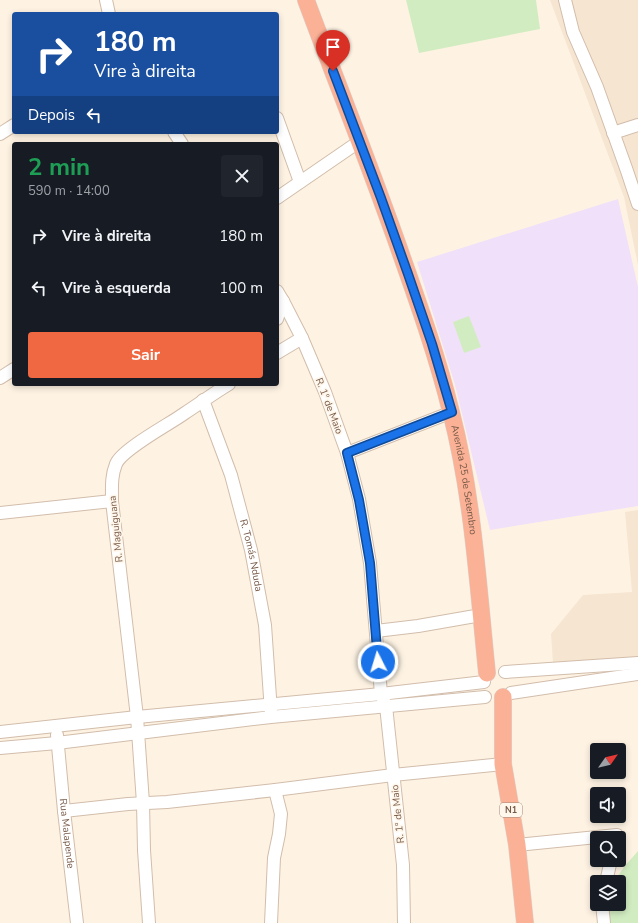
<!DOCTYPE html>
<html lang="pt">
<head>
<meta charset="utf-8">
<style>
	:root { --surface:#171b24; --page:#20242c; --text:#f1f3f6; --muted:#9ea1a6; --accent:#ef6841 }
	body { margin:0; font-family:"Nunito Sans",sans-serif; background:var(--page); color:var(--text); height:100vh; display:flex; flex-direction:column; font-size:15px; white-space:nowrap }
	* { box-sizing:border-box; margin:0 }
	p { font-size:13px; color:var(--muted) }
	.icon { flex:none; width:22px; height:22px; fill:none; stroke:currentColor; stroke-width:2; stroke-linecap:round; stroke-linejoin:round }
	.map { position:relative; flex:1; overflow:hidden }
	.drawer { position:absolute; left:12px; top:142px; width:267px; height:244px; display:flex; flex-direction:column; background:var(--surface); border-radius:4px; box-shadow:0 2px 6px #0003 }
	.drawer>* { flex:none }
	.hud { position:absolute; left:12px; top:12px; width:267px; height:122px; border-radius:4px; box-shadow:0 2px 6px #0003; background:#1a4fa0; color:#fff; overflow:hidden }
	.needle { width:26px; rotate:56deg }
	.buttons { position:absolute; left:590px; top:743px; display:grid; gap:8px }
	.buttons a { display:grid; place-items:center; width:36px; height:36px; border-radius:4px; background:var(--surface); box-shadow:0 2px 6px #0003; font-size:20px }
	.pin { position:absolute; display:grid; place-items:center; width:34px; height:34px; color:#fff; margin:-41px -17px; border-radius:50% 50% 50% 0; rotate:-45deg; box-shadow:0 0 4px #0007 }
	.pin .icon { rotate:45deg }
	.me { position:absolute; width:44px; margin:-22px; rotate:355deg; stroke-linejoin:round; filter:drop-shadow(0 0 3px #0008) }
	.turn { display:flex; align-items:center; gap:14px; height:84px; padding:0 16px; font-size:18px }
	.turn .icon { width:52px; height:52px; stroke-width:2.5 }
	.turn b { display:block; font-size:28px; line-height:34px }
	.then { display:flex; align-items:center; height:38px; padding:0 16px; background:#0003; gap:8px; font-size:15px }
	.round { display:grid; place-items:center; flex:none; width:42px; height:42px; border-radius:4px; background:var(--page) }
	.summary { display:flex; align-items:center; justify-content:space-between; height:68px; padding:0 16px }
	h1 { font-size:24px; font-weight:700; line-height:30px; color:#1e9e55 }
	.cta { display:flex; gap:8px; margin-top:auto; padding:8px 16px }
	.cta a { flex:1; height:46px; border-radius:4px; background:var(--accent); color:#fff; font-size:16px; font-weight:700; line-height:46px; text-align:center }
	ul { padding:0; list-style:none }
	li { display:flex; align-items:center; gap:12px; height:52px; padding:0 16px }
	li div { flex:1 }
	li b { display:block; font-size:15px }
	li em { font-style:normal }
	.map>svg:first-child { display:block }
</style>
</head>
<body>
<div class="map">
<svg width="638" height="923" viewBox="0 0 638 923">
	<rect width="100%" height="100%" fill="#fef3e3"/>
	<g fill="#f6e5d1">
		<polygon points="550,0 638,0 638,265 624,197"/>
		<polygon points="638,510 638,658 553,663 551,634 583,595 632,592 625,512"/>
	</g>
	<polygon fill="#f0e0fa" points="618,199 638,287 638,506 490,530 455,385 417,262"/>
	<g fill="#d2ecc1">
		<polygon points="406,0 536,0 540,29 419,53"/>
		<polygon points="469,316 481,347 464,353 453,322"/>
		<polygon points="638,851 638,923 607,923 607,904 619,904 619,882 614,882 624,867"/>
	</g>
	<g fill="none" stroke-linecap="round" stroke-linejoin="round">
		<g stroke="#d2bdab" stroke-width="14">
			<g id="minor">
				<polyline points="106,0 109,14"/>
				<polyline points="565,0 573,32 597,87 627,171 638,204"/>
				<polyline points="277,118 300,182"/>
				<polyline points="174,132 182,144"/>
				<polyline points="613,133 638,125"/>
				<polyline points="0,134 14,125"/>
				<polyline points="277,198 360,141"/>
				<polyline points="277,291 283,301 302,338 325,392 347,453 359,499 370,563 381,694 386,706 403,865 404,923"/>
				<polyline points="277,319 283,301"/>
				<polyline points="277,353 302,338"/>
				<polyline points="0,378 14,369"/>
				<path id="s1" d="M203 400 231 475 251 550 265 625 271 712"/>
				<polyline points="347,453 452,412"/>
				<polyline points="0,513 112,501"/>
				<polyline points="376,631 418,626 481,615"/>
				<polyline points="505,672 638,663"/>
				<polyline points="511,693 638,674"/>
				<polyline points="0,732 137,717 381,694 484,682"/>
				<path id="s2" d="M57 735 64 811 77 923"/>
				<polyline points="0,748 57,743 271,717 485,697"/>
				<polyline points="64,811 128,804 167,802 275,790 393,775 503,764"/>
				<polyline points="517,845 617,835 616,838"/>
				<polyline points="606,882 611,860"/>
				<polyline points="602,904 604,923"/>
				<path d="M149 923 144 850 143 803 137 717 112 501C112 488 111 476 116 464 122 449 170 424 185 413 199 404 214 393 229 384"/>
				<polyline points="271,923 274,858 279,834 281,814 275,790"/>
			</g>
		</g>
		<g stroke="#dcd4cf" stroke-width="18">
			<g id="highway">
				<path id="s3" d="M306 0C338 86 372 171 402 257 420 308 438 359 451 412 473 497 478 586 487 673"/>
				<polyline points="503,697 503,764 517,845 525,923"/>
			</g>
		</g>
		<use href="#minor" stroke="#fff" stroke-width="12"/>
		<use href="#highway" stroke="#fbb196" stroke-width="17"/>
	</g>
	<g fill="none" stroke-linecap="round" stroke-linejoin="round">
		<g stroke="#114b97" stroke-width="10">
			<polyline id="route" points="333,71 381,198 408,274 432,344 452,412 347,453 359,500 370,563 378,662"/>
		</g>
		<use href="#route" stroke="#1a73e8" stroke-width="7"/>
	</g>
	<g text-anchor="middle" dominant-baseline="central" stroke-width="3.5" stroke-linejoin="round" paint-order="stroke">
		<rect fill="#fff7eb" stroke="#a08878" stroke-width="1" x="500" y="803" width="22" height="14" rx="3"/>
		<g font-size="9" font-weight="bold" fill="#775947">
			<text x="511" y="810">N1</text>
		</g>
		<g font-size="10" fill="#775947" stroke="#fff7eb">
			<text transform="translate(329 406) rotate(69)">R. 1º de Maio</text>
			<text stroke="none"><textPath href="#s3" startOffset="506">Avenida 25 de Setembro</textPath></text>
			<text transform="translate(116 529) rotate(-96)">R. Maguiguana</text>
			<text stroke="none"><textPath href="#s1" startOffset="163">R. Tomás Nduda</textPath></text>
			<text transform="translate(398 814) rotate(-96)">R. 1º de Maio</text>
			<text stroke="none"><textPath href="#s2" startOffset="99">Rua Malapende</textPath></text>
		</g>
	</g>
</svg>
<div class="buttons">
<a><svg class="needle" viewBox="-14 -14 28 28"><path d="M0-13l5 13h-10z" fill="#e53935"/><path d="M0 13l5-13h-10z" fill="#9ea1a6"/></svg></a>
<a><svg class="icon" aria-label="sound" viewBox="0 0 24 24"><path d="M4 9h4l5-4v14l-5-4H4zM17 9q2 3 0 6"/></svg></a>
<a><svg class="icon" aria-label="search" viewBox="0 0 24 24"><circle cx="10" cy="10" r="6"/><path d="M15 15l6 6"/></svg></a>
<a><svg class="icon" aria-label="layers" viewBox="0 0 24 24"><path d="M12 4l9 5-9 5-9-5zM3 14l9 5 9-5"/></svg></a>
</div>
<div class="pin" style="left:333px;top:71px;background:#d93025"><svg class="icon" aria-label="arrive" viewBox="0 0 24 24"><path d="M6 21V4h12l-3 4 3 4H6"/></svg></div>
<svg class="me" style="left:378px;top:662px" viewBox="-20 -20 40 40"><circle r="17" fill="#1a73e8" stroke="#fff" stroke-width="3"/><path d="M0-11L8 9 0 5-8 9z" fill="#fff"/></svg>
<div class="hud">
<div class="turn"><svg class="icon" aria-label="right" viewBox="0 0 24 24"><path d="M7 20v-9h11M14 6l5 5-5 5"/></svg><div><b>180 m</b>Vire à direita</div></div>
<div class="then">Depois<svg class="icon" aria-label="left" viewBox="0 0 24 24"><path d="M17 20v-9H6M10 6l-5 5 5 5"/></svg></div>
</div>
<section class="drawer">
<div class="summary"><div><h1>2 min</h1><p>590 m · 14:00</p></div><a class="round"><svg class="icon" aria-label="close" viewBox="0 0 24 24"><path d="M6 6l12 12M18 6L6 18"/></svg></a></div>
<ul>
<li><svg class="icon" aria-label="right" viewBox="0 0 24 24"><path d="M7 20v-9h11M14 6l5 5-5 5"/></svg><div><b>Vire à direita</b></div><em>180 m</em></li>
<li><svg class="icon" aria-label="left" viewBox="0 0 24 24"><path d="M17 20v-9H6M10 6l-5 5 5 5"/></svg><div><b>Vire à esquerda</b></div><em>100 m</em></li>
</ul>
<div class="cta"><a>Sair</a></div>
</section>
</div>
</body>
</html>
